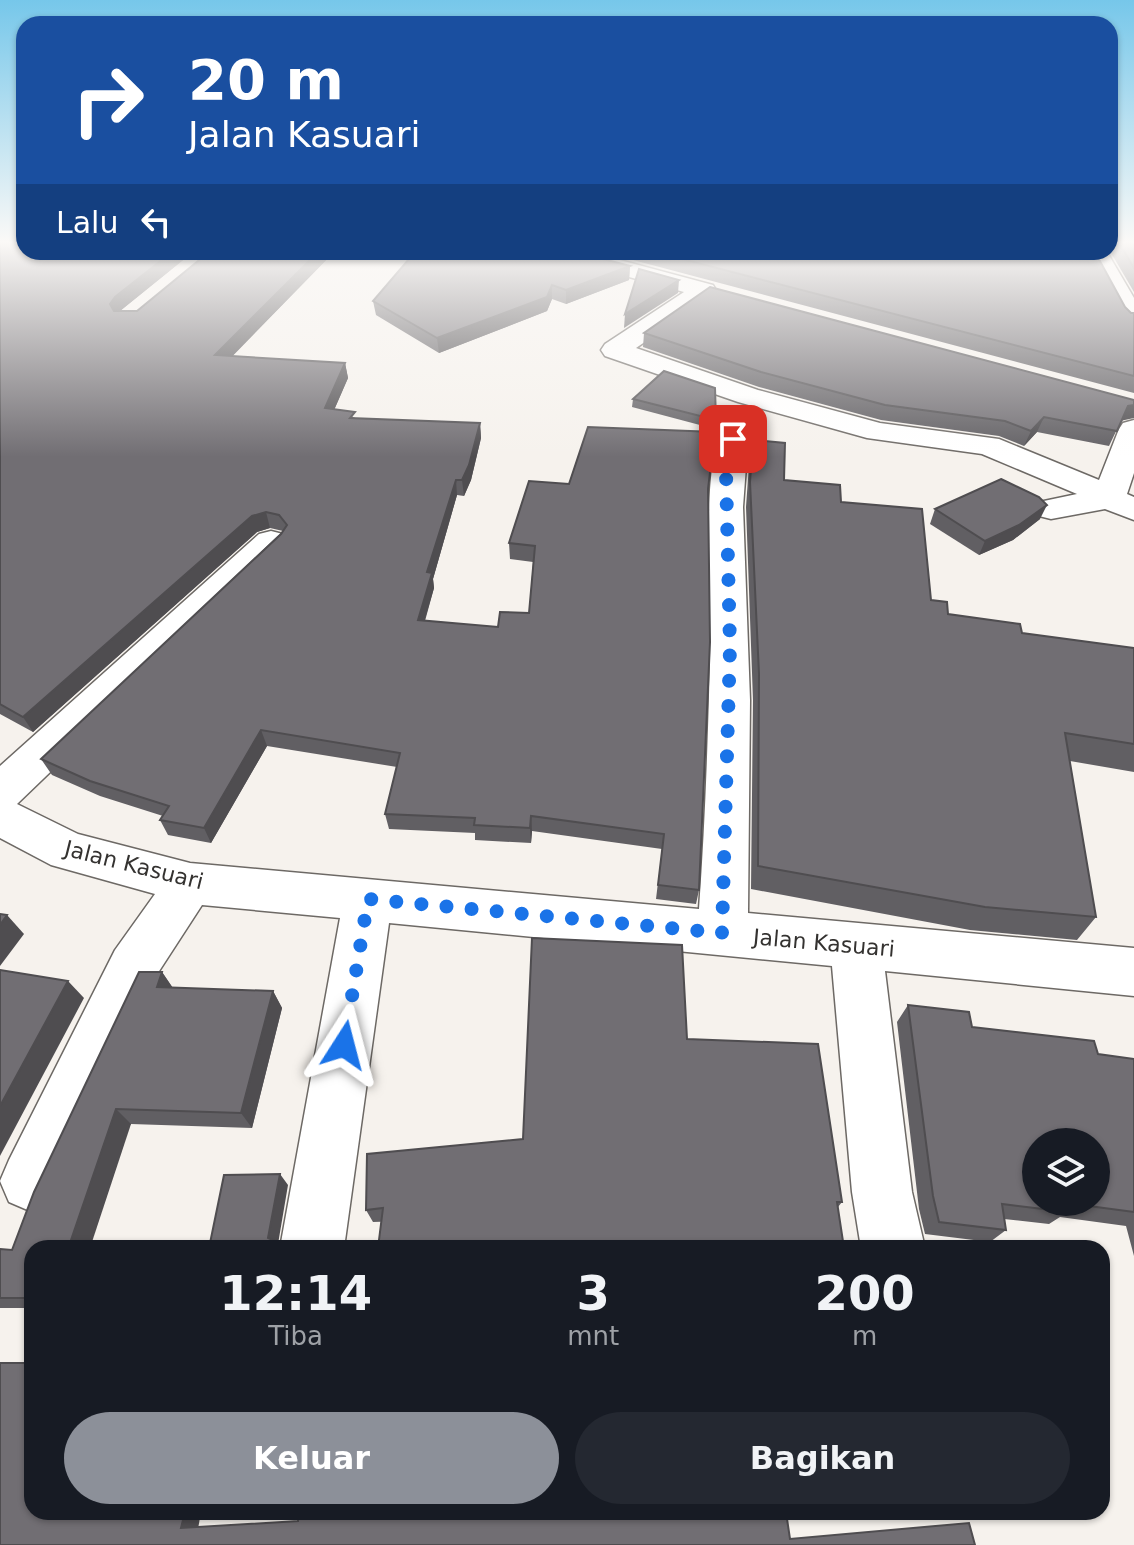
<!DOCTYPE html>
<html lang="id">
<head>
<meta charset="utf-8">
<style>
	:root { --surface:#171b24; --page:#242831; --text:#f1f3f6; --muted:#9ea1a6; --accent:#8c9099 }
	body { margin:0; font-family:"DejaVu Sans",sans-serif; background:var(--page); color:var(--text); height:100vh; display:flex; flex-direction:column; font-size:30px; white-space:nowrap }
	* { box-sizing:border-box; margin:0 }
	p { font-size:26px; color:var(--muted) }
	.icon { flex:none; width:44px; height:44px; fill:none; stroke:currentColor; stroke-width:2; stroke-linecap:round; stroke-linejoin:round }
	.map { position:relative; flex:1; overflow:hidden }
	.panel { position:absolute; left:24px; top:1240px; width:1086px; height:280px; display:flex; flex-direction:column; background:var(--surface); border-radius:24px; box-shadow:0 2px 6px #0004 }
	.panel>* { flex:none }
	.top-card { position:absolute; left:16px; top:16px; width:1102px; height:244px; border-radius:24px; box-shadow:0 2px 6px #0004; background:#1a4fa0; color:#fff; overflow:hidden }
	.buttons { position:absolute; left:1022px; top:1128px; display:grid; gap:16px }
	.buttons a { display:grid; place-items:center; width:88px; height:88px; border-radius:50%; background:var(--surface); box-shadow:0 2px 6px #0004; font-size:40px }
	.pin { position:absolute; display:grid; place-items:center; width:68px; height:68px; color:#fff; margin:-34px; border-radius:16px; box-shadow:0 4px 12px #0006 }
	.me { position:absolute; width:88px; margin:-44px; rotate:9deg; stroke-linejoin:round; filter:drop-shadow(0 0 6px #0008) }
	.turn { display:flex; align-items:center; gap:28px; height:168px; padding:0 40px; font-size:36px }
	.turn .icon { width:104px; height:104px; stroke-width:2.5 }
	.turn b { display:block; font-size:56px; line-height:68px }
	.then { display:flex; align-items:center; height:76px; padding:0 40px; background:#0003; gap:16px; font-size:30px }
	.eta { display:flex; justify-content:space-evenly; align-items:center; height:136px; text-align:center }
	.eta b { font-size:48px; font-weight:700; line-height:56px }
	.button { display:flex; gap:16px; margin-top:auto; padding:16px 40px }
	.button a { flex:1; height:92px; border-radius:48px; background:var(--accent); color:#fff; font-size:32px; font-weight:700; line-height:92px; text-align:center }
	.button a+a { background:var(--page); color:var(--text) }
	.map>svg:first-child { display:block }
</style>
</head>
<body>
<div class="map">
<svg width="1134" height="1545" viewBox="0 0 1134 1545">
	<rect width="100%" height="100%" fill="#f6f2ed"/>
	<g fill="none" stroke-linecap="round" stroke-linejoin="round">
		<g stroke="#6d6965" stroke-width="3">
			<g id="street">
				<polygon points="336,252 364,252 360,257 340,257"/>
				<polygon points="552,252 590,252 713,285 716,290 713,295 636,348 758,390 880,423 999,439 1099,480 1119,429 1123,423 1134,420 1134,473 1127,494 1134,497 1134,520 1105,509 1051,519 1039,516 1034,509 1039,502 1077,494 982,454 867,438 738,402 605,356 601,350 605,344 684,292 556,257"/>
				<polygon points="1083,252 1107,252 1134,298 1134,327 1125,324 1121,319"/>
				<path d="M733 430 744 433 748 439 743 507 750 700 748 913 1134 948V996L885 971 912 1192 925 1248H861L852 1192 832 966 389 923 344 1248H280L340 918 202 905 152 982 51 1202 30 1211 9 1202 0 1181 9 1160 115 950 155 894 51 865 0 838V766L259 534 271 531 283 534 288 541 283 548 17 804 78 834 190 863 699 909C705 825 708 741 710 658 711 612 701 463 722 433Z"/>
			</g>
		</g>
		<use href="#street" fill="#fff" fill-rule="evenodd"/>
	</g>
	<g fill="#615f63">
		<polygon points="0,241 193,252 120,311 137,311 209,252 334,252 232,356 345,363 348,378 334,410 356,418 480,423 481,438 471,480 464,496 457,495 433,579 434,588 425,621 498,627 529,613 533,562 510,559 509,543 569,484 708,489 699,890 696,904 656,899 662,849 532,831 531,843 475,840 475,833 389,829 385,814 397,767 267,746 211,843 168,835 160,820 163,816 100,796 52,775 41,759 283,531 270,528 257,532 33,732 0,714"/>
		<polygon points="1110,241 1134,241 1134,292 1110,251"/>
		<polygon points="603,252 1095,252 1125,307 1131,313 1134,313 1134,393"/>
		<polygon points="630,266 629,280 566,304 552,299 547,311 439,353 376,315 373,301"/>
		<polygon points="644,333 1121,421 1109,446 1037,432 1024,446 999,436 881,420 759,387 643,347"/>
		<polygon points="633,399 716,420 715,429 632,407"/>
		<polygon points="753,440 784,480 841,502 931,600 948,614 1022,633 1134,648 1134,772 1070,761 1096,917 1077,940 970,930 751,889 753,700 746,507 749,465"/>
		<polygon points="935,509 1040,519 1013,540 979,555 930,524"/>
		<polygon points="162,972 173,988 273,991 282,1008 252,1128 131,1124 32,1248 32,1308 0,1308 0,1249 12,1250"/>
		<polygon points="908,1005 972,1027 1098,1054 1134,1059 1134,1256 1126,1226 1060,1217 1049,1224 1004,1219 1006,1230 990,1242 925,1234 919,1209 897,1022"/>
		<polygon points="687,1039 842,1202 838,1207 373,1222 366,1210 523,1139"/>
	</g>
	<g fill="#4f4d50">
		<polygon points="172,252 193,252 120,311 115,318 110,304 115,297"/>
		<polygon points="318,252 334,252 219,370 215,355"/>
		<polygon points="630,266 629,280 566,304 566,290"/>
		<polygon points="679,280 678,293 624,328 625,314"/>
		<polygon points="552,285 552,299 547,311 439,353 437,338"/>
		<polygon points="345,363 348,378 328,424 325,408"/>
		<polygon points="1134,405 1134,418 1120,421 1128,406"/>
		<polygon points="1044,417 1037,432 1024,446 1031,431"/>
		<polygon points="480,423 481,438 471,480 464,496 462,480"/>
		<polygon points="456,480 457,495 433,579 434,588 420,636 418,620 427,572"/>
		<polygon points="1047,505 1040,519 1013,540 979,555 985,541"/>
		<polygon points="266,512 270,528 257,532 33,732 23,717 252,516"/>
		<polygon points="261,730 267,746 211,843 204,828"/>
		<polygon points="531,816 532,831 531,843 530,828"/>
		<polygon points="7,915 24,934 0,966 0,925"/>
		<polygon points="162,972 174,990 157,987"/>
		<polygon points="68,981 84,998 0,1156 0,1106"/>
		<polygon points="273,991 282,1008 252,1128 241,1113"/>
		<polygon points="116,1109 131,1124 90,1248 73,1248 69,1246"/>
		<polygon points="280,1174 288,1185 278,1244 282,1248 274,1248 268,1238"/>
		<polygon points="185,1512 201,1512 198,1529 181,1528"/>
	</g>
	<g fill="#716e73" stroke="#4f4d50" stroke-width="2" fill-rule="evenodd">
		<polygon points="0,241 24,241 24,252 172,252 115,297 110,304 114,311 137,311 209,252 318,252 215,355 345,363 325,408 355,412 350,418 480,423 469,465 462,480 456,480 427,572 432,573 418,620 498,627 500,612 529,613 535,546 509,543 529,481 569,484 588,427 715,432 708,489 710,642 699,890 658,885 664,834 531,816 530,828 474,825 475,818 385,814 400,753 261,730 204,828 160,820 169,806 90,781 41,759 281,534 287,525 279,515 266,512 252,516 23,717 0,704"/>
		<polygon points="1118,241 1134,241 1134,268"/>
		<polygon points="415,252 576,252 630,266 566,290 552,285 547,297 437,338 373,301"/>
		<polygon points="655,252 1095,252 1125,307 1131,313 1134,313 1134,376"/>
		<polygon points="639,269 679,280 625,314"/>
		<polygon points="710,287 1134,400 1134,405 1128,406 1117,431 1044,417 1031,431 1005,421 885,405 761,372 644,333"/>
		<polygon points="664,371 715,388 716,420 633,399"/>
		<polygon points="753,440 785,443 784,480 840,485 841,502 922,509 931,600 947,602 948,614 1020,624 1022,633 1134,648 1134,744 1065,733 1096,917 985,907 758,866 759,674 750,482"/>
		<polygon points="1001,479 1039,497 1047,505 1019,525 985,541 935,509"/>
		<polygon points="0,914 7,915 0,925"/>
		<polygon points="532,938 682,945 687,1039 818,1044 842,1202 837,1202 844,1248 378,1248 383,1208 366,1210 367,1154 523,1139"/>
		<polygon points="0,970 68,981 0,1106"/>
		<polygon points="139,972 162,972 157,987 273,991 241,1113 116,1109 69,1246 82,1248 32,1248 32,1298 0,1298 0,1249 12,1250 34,1192"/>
		<path d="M908 1005 969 1012 972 1027 1094 1041 1098 1054 1134 1059V1212L1066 1203 1068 1212 1002 1204 1006 1230 939 1222 933 1196ZM1036 1142H1096V1202H1036Z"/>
		<polygon points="280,1174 268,1238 275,1241 274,1248 209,1248 224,1175"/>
		<polygon points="0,1363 32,1363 32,1512 185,1512 181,1528 298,1521 299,1512 786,1512 790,1539 969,1523 975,1545 0,1545"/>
	</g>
	<linearGradient id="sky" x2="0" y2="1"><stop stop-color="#76c7ea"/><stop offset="0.53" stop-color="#fbf9f7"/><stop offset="1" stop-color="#fbf9f7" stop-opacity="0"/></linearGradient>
	<rect width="1134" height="457" fill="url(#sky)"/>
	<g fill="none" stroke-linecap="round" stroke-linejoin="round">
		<polyline stroke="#1a73e8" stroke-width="14" stroke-dasharray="0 25.2" points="344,1045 368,899 722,933 730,648 726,472 733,439"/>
	</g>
	<g text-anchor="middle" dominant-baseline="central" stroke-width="8" stroke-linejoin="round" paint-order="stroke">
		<g font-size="22" fill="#343230" stroke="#fff">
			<text transform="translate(134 865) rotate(14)">Jalan Kasuari</text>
			<text transform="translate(824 943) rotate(5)">Jalan Kasuari</text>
		</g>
	</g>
</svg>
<div class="buttons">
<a><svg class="icon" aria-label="layers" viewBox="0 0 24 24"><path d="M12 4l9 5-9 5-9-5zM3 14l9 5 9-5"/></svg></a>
</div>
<div class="pin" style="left:733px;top:439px;background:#d93025"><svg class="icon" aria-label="arrive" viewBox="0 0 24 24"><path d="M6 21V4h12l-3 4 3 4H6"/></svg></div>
<svg class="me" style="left:344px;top:1045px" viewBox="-20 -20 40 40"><path d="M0-17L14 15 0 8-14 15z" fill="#1a73e8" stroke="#fff" stroke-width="4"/></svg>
<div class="top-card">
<div class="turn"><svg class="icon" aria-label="right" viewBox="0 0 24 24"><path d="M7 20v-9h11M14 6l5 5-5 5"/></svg><div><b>20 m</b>Jalan Kasuari</div></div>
<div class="then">Lalu<svg class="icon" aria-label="left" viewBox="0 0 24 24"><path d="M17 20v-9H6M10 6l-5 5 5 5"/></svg></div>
</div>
<section class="panel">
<div class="eta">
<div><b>12:14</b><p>Tiba</p></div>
<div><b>3</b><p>mnt</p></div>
<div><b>200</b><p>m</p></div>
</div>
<div class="button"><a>Keluar</a><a>Bagikan</a></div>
</section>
</div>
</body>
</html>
